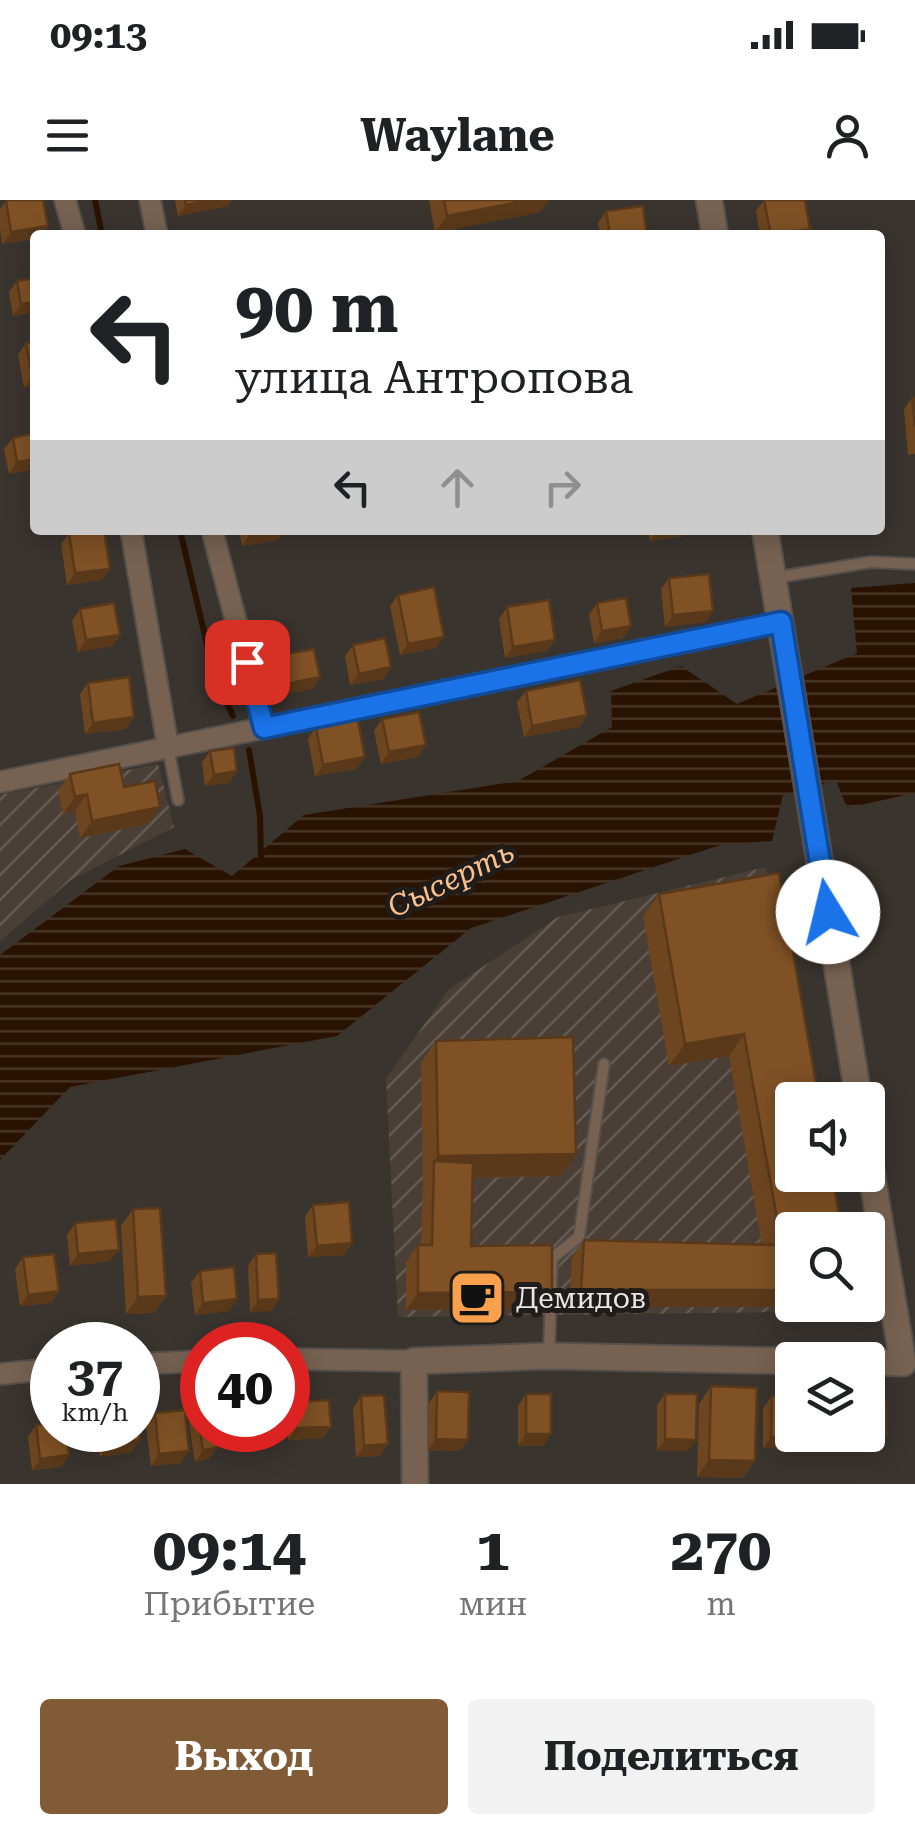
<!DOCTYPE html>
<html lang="ru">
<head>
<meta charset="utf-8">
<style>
	:root { --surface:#fff; --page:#f2f2f2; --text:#202124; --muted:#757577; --accent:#815a36 }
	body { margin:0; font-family:"Roboto Serif",serif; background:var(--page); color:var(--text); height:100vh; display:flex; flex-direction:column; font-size:38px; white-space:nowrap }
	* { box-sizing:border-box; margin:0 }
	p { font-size:32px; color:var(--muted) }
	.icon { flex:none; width:55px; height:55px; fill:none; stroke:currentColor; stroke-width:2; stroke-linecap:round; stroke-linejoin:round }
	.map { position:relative; height:1284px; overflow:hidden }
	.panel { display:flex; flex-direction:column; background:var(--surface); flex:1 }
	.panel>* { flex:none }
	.guide { position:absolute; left:30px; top:30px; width:855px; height:305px; border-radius:10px; box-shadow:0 5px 25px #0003; background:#fff; color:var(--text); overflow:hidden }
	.buttons { position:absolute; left:775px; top:882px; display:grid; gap:20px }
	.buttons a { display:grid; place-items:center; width:110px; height:110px; border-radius:10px; background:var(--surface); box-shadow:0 5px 25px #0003; font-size:50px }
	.speed { position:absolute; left:30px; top:1122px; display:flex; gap:20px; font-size:50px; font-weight:700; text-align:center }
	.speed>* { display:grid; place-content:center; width:130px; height:130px; border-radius:50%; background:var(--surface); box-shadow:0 5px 25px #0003; line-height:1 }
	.speed small { font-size:25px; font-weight:400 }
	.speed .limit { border:15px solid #d22; background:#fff; color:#111 }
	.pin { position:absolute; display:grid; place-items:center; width:85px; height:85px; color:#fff; margin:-42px; border-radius:20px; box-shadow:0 5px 15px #0006 }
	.me { position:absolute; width:110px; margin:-55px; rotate:351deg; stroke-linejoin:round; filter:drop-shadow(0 0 8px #0008) }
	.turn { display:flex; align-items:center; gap:35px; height:210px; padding:0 40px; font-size:45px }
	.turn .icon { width:130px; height:130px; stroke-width:2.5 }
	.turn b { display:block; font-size:70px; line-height:85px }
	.lanes { display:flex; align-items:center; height:95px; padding:0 40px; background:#0003; justify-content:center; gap:50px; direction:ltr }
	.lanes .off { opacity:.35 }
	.eta { display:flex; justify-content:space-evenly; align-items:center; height:170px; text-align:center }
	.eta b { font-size:60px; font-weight:700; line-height:70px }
	.button { display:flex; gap:20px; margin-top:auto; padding:20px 40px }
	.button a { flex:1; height:115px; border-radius:10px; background:var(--accent); color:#fff; font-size:40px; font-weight:700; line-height:115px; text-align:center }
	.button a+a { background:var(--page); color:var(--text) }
	.status { display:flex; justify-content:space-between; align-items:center; height:70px; padding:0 50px; background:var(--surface); direction:ltr }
	.status svg { height:28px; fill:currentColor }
	header { display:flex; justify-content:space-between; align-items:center; height:130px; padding:0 40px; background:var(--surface); font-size:45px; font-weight:700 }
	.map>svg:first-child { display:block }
</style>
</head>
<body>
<div class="status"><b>09:13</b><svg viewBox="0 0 49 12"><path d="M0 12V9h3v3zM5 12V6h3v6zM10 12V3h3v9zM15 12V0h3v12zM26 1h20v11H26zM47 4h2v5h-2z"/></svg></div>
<header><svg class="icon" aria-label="menu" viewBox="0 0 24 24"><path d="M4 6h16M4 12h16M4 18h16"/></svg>Waylane<svg class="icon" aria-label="person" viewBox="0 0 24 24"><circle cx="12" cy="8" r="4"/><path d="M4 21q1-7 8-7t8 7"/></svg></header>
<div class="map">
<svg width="915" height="1284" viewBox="0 0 915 1284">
	<defs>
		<pattern id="industrial-furrows" width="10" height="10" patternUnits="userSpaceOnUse" patternTransform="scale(2.5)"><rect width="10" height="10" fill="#4a3f36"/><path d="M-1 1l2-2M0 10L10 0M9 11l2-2" fill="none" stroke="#645b53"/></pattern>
		<pattern id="water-rules" width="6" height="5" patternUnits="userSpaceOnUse" patternTransform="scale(2.5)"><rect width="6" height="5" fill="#291200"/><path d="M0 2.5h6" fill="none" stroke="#483425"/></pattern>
	</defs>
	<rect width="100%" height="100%" fill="#3a342f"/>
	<g fill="url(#industrial-furrows)">
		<polygon points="158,564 174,627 71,680 0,741 0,595"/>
		<polygon points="766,667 810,900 792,900 792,1105 849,1105 850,1111 398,1117 386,879 449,789 558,717"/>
	</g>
	<polygon fill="url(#water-rules)" points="915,383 915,593 847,608 836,580 783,595 772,641 720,645 471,728 337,836 70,887 0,960 0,755 119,666 185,649 232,676 304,615 518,581 612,527 611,491 681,466 737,504 857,453 851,388"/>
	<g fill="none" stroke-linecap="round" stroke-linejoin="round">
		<g stroke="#291200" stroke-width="6">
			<polyline points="95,0 102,35"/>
			<polyline points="180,330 214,474 233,516"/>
			<polyline points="249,550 260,616 261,657"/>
		</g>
		<g stroke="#56504c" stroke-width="14">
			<g id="service">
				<polyline points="773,378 871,362 915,364"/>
				<polyline points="168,547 178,600"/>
				<polyline points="549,1155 552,1058 579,1037 604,864"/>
			</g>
		</g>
		<g stroke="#56504c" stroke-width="24">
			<g id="minor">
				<polyline points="65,0 75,35"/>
				<polyline points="150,0 157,35"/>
				<polyline points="131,330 168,547"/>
				<polyline points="212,330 264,528"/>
				<polyline points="0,582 781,422"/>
				<polyline points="288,1159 414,1161"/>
				<polyline points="138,1164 202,1161"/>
				<polyline points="0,1174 52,1169"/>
			</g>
		</g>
		<g stroke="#56504c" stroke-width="29">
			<g id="tertiary">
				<polyline points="709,0 715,35"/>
				<polyline points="765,330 859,900"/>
				<polyline points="868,952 903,1163 868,1162"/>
				<polyline points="415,1284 414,1161 549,1156 792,1161"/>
			</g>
		</g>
		<use href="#service" stroke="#776251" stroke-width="10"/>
		<use href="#minor" stroke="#776251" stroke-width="20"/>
		<use href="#tertiary" stroke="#776251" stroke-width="25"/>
	</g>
	<g fill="#6d4620">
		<polygon points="175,0 232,0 228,6 178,16"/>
		<polygon points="429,0 549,0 540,12 435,33"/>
		<polygon points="764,0 805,35 760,35 756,11"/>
		<polygon points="6,1 48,26 42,35 35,35 2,44 0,28 0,9"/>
		<polygon points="606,11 647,35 600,35 598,23"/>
		<polygon points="35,78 35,112 13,116 9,92 17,81"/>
		<polygon points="35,142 35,186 24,188 18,155 26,143"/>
		<polygon points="912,198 915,198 915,254 908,255 904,209"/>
		<polygon points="35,233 35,269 9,274 4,249 13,238"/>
		<polygon points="239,330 285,330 278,340 242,346"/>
		<polygon points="648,330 688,330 683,336 650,341"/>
		<polygon points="69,333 102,380 67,385 61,344"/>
		<polygon points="669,378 713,411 705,422 665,427 661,389"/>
		<polygon points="398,395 436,448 400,455 390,406"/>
		<polygon points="597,403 631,426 623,438 594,443 589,415"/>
		<polygon points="507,407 555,440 547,451 505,458 499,419"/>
		<polygon points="80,409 120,435 112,446 78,452 72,421"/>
		<polygon points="353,445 391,467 383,479 350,485 345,456"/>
		<polygon points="280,455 320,477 312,489 278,495 272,467"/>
		<polygon points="88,483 126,529 85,534 80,494"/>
		<polygon points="526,491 587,515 579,527 524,537 517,502"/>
		<polygon points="382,519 418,557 381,564 374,531"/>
		<polygon points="316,527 357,569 315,576 308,539"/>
		<polygon points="210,551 237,571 229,583 205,586 202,563"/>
		<polygon points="70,574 124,587 148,624 80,638 75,611 63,614 58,591"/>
		<polygon points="779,673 792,1030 792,1104 773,1107 569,1107 572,1057 584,1040 762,1045 729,856 669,866 643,716 659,694"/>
		<polygon points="436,841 561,976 473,978 471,1046 552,1092 540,1109 406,1110 406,1062 418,1045 421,1045 423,978 421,863"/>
		<polygon points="313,1005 352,1043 344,1055 308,1057 305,1017"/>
		<polygon points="133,1009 166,1096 154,1113 126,1114 121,1026"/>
		<polygon points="75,1023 110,1061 70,1066 67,1035"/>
		<polygon points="256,1054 279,1099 271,1111 250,1112 248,1066"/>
		<polygon points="23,1057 59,1091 51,1103 20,1106 15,1069"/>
		<polygon points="200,1071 237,1099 229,1111 195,1115 191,1083"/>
		<polygon points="711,1186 755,1261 743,1278 697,1277 699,1204"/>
		<polygon points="437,1191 460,1251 428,1250 429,1203"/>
		<polygon points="526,1194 543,1246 518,1246 518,1206"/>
		<polygon points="665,1194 688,1251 657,1251 657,1205"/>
		<polygon points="361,1196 388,1244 380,1256 356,1257 353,1208"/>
		<polygon points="772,1196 812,1249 763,1248 763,1208"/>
		<polygon points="294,1202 323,1238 288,1240 288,1212"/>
		<polygon points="196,1204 226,1237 216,1238 209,1259 195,1262 188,1216"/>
		<polygon points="155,1213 181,1263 151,1266 146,1225"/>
		<polygon points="36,1225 69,1255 61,1267 32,1270 28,1237"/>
		<polygon points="96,1230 138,1230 132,1252 100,1257"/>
		<polygon points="840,1235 868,1235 886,1236 878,1248 840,1247"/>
	</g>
	<g fill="#59391a">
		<polygon points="210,0 232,0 228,6 178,16 186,5"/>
		<polygon points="529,0 549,0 540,12 435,33 447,16"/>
		<polygon points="48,26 42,35 35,35 35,39 2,44 11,32"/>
		<polygon points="810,29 805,35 774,35"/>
		<polygon points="35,102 35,112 13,116 21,104"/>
		<polygon points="35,175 35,186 24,188 32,176"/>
		<polygon points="35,259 35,269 9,274 17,262"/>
		<polygon points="277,330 285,330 278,340 242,346 250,334"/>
		<polygon points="658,330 688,330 683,336 650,341"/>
		<polygon points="110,369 102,380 67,385 75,373"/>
		<polygon points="713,411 705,422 665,427 673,415"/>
		<polygon points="631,426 623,438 594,443 602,431"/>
		<polygon points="120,435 112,446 78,452 86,440"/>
		<polygon points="444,437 436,448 400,455 408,444"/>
		<polygon points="555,440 547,451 505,458 513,447"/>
		<polygon points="391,467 383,479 350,485 359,474"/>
		<polygon points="320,477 312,489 278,495 286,484"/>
		<polygon points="587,515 579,527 524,537 532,526"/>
		<polygon points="134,517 126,529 85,534 93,523"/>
		<polygon points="426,545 418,557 381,564 389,552"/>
		<polygon points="365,557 357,569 315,576 323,565"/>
		<polygon points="237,571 229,583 205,586 214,575"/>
		<polygon points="87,594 75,611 63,614 75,597"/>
		<polygon points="160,607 148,624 80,638 92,621"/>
		<polygon points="744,834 729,856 669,866 685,844"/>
		<polygon points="576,954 561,976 434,978 434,961 438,956"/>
		<polygon points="352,1043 344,1055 308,1057 317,1046"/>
		<polygon points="119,1050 110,1061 70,1066 78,1054"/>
		<polygon points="792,1084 792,1104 773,1107 569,1107 581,1090 785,1090 789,1085"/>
		<polygon points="59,1091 51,1103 20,1106 28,1095"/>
		<polygon points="552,1092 540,1109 406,1110 418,1093"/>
		<polygon points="166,1096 154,1113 126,1114 138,1097"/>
		<polygon points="237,1099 229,1111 195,1115 203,1103"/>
		<polygon points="279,1099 271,1111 250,1112 258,1100"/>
		<polygon points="331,1227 323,1238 288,1240 296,1228"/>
		<polygon points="213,1230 231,1230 226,1237 206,1240"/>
		<polygon points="526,1234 551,1234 543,1246 518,1246"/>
		<polygon points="848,1236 886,1236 878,1248 840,1247"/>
		<polygon points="771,1237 820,1237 812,1249 763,1248"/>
		<polygon points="436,1239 468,1240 460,1251 428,1250"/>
		<polygon points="665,1239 696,1240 688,1251 657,1251"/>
		<polygon points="140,1240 132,1252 100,1257 108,1245"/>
		<polygon points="388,1244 380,1256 356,1257 364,1246"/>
		<polygon points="217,1248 209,1259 195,1262 203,1250"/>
		<polygon points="189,1251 181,1263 151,1266 159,1254"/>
		<polygon points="69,1255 61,1267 32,1270 40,1259"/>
		<polygon points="709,1260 755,1261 743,1278 697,1277"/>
	</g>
	<g fill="#7f5125" stroke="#59391a" stroke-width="2.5">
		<polygon points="10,0 43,0 48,26 11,32 6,1"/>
		<polygon points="185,0 210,0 186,5"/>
		<polygon points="444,0 529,0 447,16"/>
		<polygon points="764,0 805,0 810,29 771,35"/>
		<polygon points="643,6 647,35 610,35 606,11"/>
		<polygon points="35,78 35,102 21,104 17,81"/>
		<polygon points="35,142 35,175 32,176 26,143"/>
		<polygon points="912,198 915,198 915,227"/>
		<polygon points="35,233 35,259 17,262 13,238"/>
		<polygon points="88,330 104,330 110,369 75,373 69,333"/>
		<polygon points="249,330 277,330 250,334"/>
		<polygon points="709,374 713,411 673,415 669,378"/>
		<polygon points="434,387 444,437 408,444 398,395"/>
		<polygon points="626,398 631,426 602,431 597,403"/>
		<polygon points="549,400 555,440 513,447 507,407"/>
		<polygon points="114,403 120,435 86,440 80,409"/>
		<polygon points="385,438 391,467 359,474 353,445"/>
		<polygon points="314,449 320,477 286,484 280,455"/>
		<polygon points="129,477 134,517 93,523 88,483"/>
		<polygon points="580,480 587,515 532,526 526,491"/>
		<polygon points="419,512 426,545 389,552 382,519"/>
		<polygon points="358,520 365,557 323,565 316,527"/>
		<polygon points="234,548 237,571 214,575 210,551"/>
		<polygon points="119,564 124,587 155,581 160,607 92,621 87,594 75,597 70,574"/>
		<polygon points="779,673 819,900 792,900 792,975 832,975 842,1030 792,1030 792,1084 789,1085 744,834 685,844 659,694"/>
		<polygon points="573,837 576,954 438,956 436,841"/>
		<polygon points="434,961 473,963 471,1046 552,1045 552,1092 418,1093 418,1045 432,1045"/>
		<polygon points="349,1002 352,1043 317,1046 313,1005"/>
		<polygon points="160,1008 166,1096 138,1097 133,1009"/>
		<polygon points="116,1019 119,1050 78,1054 75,1023"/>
		<polygon points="584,1040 777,1045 785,1090 581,1090"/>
		<polygon points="276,1053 279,1099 258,1100 256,1054"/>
		<polygon points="54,1054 59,1091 28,1095 23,1057"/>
		<polygon points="234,1067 237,1099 203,1103 200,1071"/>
		<polygon points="711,1186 757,1188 755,1261 709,1260"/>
		<polygon points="437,1191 469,1192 468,1240 436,1239"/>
		<rect x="526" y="1194" width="25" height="40"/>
		<polygon points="665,1194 697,1194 696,1240 665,1239"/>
		<polygon points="384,1195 388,1244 364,1246 361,1196"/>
		<polygon points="772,1196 792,1197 792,1235 820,1235 820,1237 771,1237"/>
		<polygon points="329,1200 331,1227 296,1228 294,1202"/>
		<polygon points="202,1203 202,1230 215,1230 217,1248 203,1250 196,1204"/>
		<polygon points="868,1203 886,1203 886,1236 848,1236 868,1235"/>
		<polygon points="185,1210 189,1251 159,1254 155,1213"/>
		<polygon points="52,1223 52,1230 66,1230 69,1255 40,1259 36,1225"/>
		<polygon points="138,1223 140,1240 108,1245 105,1230 138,1230"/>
	</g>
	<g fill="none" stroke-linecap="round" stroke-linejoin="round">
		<g stroke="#114b97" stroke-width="25">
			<polyline id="route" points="247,462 264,528 781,422 828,712"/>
		</g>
		<use href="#route" stroke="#1a73e8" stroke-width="18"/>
	</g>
	<defs>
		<g id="cafe-square" transform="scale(2.875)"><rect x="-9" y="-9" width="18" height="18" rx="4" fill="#f8a04b" stroke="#1f1c1a"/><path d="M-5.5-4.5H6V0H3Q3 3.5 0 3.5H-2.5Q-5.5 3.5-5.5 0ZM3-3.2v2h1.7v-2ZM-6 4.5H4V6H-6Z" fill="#111"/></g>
	</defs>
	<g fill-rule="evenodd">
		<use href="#cafe-square" x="477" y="1098"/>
	</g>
	<g text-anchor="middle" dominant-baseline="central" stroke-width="10" stroke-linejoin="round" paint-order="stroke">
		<g font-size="28" fill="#eae6e3" stroke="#1f1c1a" text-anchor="start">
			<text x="516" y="1098">Демидов</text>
		</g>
		<g font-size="30" font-style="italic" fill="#f9c08e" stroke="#1f1c1a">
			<text transform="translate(451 679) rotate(-26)">Сысерть</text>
		</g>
	</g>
</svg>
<div class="buttons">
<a><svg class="icon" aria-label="sound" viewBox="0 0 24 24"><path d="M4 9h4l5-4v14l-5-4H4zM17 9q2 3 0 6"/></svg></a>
<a><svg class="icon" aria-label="search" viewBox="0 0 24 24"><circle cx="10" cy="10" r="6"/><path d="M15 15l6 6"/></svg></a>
<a><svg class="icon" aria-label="layers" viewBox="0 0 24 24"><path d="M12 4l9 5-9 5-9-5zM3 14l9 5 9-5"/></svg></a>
</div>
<div class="speed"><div>37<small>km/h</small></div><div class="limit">40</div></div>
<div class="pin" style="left:247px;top:462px;background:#d93025"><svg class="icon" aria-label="arrive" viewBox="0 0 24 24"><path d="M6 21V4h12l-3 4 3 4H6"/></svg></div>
<svg class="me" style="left:828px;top:712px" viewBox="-20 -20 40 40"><circle r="19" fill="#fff"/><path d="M0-13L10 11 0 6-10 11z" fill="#1a73e8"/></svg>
<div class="guide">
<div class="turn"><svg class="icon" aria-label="left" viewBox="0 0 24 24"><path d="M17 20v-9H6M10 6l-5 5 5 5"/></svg><div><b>90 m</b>улица Антропова</div></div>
<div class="lanes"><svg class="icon" aria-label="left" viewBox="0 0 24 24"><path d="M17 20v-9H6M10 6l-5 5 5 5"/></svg><svg class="icon off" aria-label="ahead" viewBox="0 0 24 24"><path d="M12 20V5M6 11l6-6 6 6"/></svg><svg class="icon off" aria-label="right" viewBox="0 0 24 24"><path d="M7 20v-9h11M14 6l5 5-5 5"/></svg></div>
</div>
</div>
<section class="panel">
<div class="eta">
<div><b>09:14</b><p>Прибытие</p></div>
<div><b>1</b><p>мин</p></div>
<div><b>270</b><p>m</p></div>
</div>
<div class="button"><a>Выход</a><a>Поделиться</a></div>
</section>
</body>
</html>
